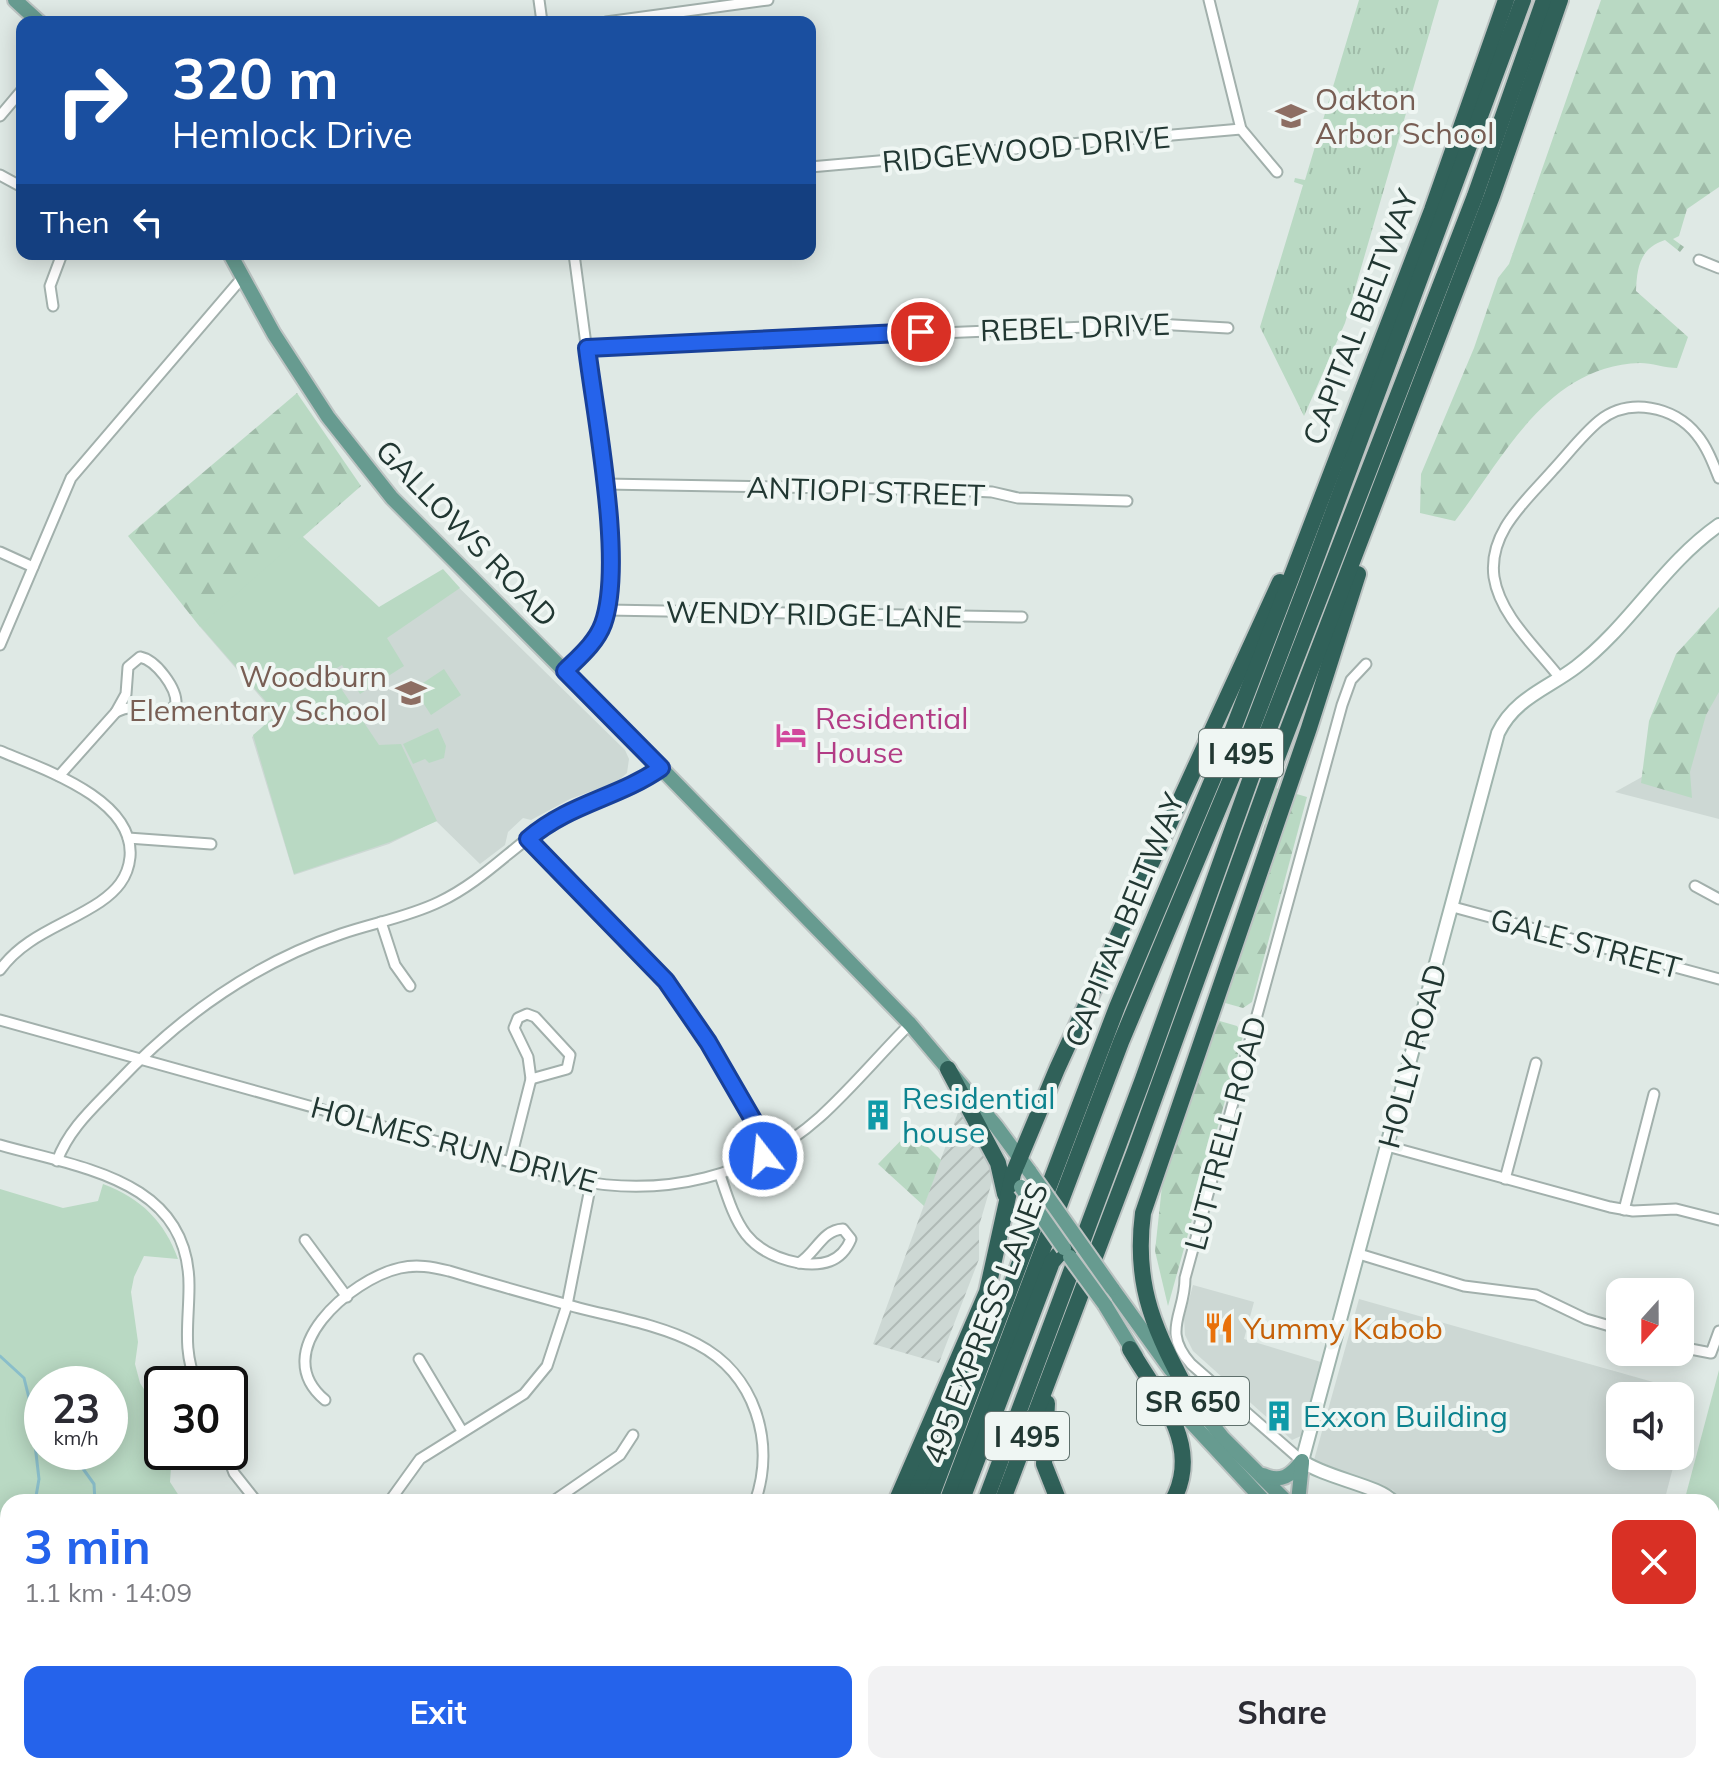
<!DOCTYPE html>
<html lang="en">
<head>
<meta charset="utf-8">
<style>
	:root { --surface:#fff; --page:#f2f2f3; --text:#2b2b33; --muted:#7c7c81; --accent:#2563eb }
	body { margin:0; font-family:Mulish,sans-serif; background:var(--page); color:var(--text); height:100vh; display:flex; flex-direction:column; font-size:30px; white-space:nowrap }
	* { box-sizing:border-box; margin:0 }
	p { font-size:26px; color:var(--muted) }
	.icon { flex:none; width:44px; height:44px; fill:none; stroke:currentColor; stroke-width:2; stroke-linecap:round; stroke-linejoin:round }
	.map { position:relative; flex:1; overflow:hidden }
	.drawer { position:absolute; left:0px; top:1494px; width:1720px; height:280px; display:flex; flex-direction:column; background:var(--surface); border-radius:24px 24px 0 0; box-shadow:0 4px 20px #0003 }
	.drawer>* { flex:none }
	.banner { position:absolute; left:16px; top:16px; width:800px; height:244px; border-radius:16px; box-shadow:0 4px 20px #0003; background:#1a4fa0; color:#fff; overflow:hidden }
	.needle { width:52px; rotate:201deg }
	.fabs { position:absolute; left:1606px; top:1278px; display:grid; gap:16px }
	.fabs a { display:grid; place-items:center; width:88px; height:88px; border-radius:16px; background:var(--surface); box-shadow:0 4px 20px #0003; font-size:40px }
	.speed { position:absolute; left:24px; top:1366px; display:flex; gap:16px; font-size:40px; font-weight:700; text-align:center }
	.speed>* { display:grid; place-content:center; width:104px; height:104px; border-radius:50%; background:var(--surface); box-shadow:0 4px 20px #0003; line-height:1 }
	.speed small { font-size:20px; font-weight:400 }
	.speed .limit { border:4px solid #111; border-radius:12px; background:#fff; color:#111 }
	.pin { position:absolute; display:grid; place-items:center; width:68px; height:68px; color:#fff; margin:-34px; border:4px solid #fff; border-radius:50%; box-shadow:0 2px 8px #0007 }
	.me { position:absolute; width:88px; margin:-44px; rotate:344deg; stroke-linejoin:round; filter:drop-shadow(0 0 6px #0008) }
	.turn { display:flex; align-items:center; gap:28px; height:168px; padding:0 24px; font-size:36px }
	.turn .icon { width:104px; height:104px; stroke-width:2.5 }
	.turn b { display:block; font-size:56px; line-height:68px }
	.then { display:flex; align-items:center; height:76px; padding:0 24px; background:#0003; gap:16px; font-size:30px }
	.round { display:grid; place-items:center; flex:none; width:84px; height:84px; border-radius:16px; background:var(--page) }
	.headline { display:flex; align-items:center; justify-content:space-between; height:136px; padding:0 24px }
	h1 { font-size:48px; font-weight:700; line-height:60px; color:var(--accent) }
	.cta { display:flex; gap:16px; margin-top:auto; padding:16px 24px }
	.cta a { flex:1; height:92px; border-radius:16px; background:var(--accent); color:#fff; font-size:32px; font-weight:700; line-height:92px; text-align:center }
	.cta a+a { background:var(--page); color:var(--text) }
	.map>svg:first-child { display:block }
</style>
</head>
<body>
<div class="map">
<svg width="1719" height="1774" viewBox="0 0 1719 1774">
	<defs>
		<pattern id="industrial-furrows" width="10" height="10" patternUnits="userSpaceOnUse" patternTransform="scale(2)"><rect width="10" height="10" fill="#cdd8d4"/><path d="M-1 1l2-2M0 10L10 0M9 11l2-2" fill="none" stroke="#b0bab6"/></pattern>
		<pattern id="grass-tufts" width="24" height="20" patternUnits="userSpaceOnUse" patternTransform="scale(2)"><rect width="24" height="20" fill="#b9d9c3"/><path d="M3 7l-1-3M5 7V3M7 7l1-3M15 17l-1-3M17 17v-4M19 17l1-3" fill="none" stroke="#9fbba8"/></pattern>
		<pattern id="forest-firs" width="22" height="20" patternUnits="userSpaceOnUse" patternTransform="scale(2)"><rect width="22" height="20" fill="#b9d9c3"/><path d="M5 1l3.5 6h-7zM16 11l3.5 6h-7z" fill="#9fbba8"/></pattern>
	</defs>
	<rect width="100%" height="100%" fill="#dfe9e5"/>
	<g fill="#cdd8d4">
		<polygon points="302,538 378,626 442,571 625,750 629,759 627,773 617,782 570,799 531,820 523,818 508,832 505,845 480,864 436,821 389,844 294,875 252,737 276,715 200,627"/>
		<polygon points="1719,640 1719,819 1615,792 1694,748"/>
		<polygon points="1193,1285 1254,1302 1244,1339 1321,1362 1301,1436 1292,1440 1193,1351 1185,1335 1184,1318"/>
		<polygon points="1359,1299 1692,1393 1680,1439 1680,1396 1620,1396 1620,1456 1676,1456 1664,1502 1448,1502 1433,1498 1432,1502 1415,1502 1399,1498 1393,1490 1322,1469 1314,1460"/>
		<polygon points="1712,1602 1719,1604 1719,1774 1482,1774 1481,1766 1712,1766"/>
		<polygon points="140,1766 772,1766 769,1774 136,1774"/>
	</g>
	<polygon fill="url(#industrial-furrows)" points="960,1107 996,1168 979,1226 979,1259 939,1363 873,1344"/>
	<polygon fill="url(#grass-tufts)" points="1359,0 1439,0 1345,323 1304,416 1260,327 1303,185 1294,182 1295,178 1305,180"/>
	<g fill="url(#forest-firs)">
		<path d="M1601 0H1719V187L1687 209 1679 236 1673 239 1684 247 1680 252 1665 240C1640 248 1637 267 1636 291L1688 337 1677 368C1665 368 1652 363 1640 363 1547 366 1505 456 1455 521L1420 513 1421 474 1474 348 1498 278 1509 264Z"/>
		<polygon points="297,393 361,486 200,627 128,536"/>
		<polygon points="1719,607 1719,692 1706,715 1690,772 1692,798 1641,783 1649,721 1676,654"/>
		<polygon points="1276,788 1307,797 1252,1002 1243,1008 1211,999"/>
		<polygon points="1206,1017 1237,1026 1243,1036 1168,1306 1155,1251 1162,1186"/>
		<polygon points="911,1130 941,1160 924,1206 878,1164"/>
		<polygon points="925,1766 1425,1766 1427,1774 922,1774"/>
	</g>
	<g fill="#b9d9c3" fill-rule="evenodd">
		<polygon points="302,536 379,607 443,569 460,588 387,638 404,666 360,694 342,665 330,672 379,745 401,744 437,821 390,842 294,874 253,735 277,714 200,626"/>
		<polygon points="444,669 461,695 431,715 414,689"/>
		<polygon points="438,728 446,746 444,758 429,763 425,759 413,764 403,744"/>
		<path d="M103 1184C141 1198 165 1222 178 1259L144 1256 134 1277 131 1292 138 1342 135 1364 140 1383 162 1417V1452H172L170 1482 183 1502H8V1766H154L159 1774H0V1189L63 1208 98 1201ZM110 1384V1452H42V1384Z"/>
		<polygon points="1719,1370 1719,1577 1712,1575 1712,1502 1684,1502"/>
	</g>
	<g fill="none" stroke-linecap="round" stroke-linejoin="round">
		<g stroke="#8abeca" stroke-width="3">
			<polyline points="0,1356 24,1378 30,1402 39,1479 35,1502"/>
			<polyline points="30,1402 42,1412"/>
			<polyline points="71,1452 94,1484 95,1502"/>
			<polyline points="0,1717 8,1696"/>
			<polyline points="778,1766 781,1770"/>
			<polyline points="1390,1766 1423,1769"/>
		</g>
		<g stroke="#a2b0ac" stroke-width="13">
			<g id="street">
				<polyline points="539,0 542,22"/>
				<polyline points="1209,0 1241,129 1277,172"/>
				<polyline points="606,22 768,0"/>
				<polyline points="0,116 22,90"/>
				<polyline points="810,167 1241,129"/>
				<polyline points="0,175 22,187"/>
				<polyline points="1699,260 1719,268"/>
				<polyline points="53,306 50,286 62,254"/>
				<polyline points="587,348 1156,324 1228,328"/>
				<polyline points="604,484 952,490 992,492 1018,498 1127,501"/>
				<polyline points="0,552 33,567"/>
				<polyline points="607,610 1022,617"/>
				<polyline points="0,645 71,478 242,278"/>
				<path d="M140 657C156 660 177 688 176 704L170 710C151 715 136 701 116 712L126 694 128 667Z"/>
				<polyline points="565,671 600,631 609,591 607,503 574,254"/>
				<path d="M1560 678C1537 648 1500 616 1494 577 1488 532 1526 501 1553 470 1568 454 1582 435 1599 421 1629 397 1674 406 1697 435 1707 447 1713 463 1719 478"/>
				<path d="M0 751C43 769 135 799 130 857 128 878 116 891 100 902 66 925 25 935 0 970"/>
				<polyline points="59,776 116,712"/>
				<polyline points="128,838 211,844"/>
				<polyline points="528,839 666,981 708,1042 759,1130 763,1156"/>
				<polyline points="1695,886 1719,899"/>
				<polyline points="1453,907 1719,979"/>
				<polyline points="381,922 395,965 410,986"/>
				<polygon points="527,1014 535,1017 570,1055 567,1069 531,1079 528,1057 514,1028 518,1018"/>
				<path d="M0 1020 575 1180C663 1198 753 1177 820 1117 852 1088 880 1054 910 1024"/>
				<path d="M0 1145C80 1168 190 1179 189 1287 189 1322 182 1351 197 1384"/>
				<polyline points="1387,1146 1610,1207 1633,1211 1676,1209 1719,1220"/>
				<path d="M57 1161C69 1129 92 1109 115 1085 179 1017 252 964 341 934 373 923 408 917 439 902 486 880 518 840 563 814 595 796 631 789 661 768"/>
				<polyline points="510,1162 531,1079"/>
				<path d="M720 1175C736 1223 744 1252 799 1263"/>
				<polyline points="1505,1179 1536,1063"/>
				<polyline points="1624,1210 1654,1094"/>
				<path d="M843 1229 851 1239C841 1263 822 1266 799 1263 816 1253 822 1230 843 1229Z"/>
				<polyline points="305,1240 347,1297"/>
				<polyline points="1359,1254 1464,1286 1536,1295 1586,1319 1620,1329"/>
				<polyline points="1680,1347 1711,1353 1719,1331"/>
				<polyline points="419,1359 462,1431"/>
				<path d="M325 1400C266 1351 351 1279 400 1268 417 1264 432 1267 449 1271 492 1284 536 1296 579 1308 618 1318 661 1325 697 1344 755 1374 776 1442 755 1502"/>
				<polyline points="226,1452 234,1473 257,1502"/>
				<path d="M1302 1461 1191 1364C1161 1330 1185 1315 1185 1278L1342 705 1351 680 1366 664"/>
				<polyline points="389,1502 420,1459 524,1394 547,1366 567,1305 591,1183"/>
				<polyline points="552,1502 620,1455 633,1435"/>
				<polyline points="1638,1766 1641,1774"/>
				<polyline points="1653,1766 1655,1774"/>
			</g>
		</g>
		<g stroke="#9fb4ad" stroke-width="16">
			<g id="secondary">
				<path d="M1393 1502C1381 1486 1325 1478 1302 1461L1498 733C1515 698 1547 689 1576 667 1630 626 1663 564 1719 525"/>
				<polyline points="1712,1588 1719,1590"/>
			</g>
		</g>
		<g stroke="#bcc3c2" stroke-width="18">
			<g id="primary">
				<polyline points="15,0 39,22"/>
				<polyline points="230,254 274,334 328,417 392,498 661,768 910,1024 996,1126 1030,1172"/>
				<polyline points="1112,1288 1171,1370"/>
				<polyline points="1105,1305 1136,1356"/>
				<polyline points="1185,1390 1223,1438 1287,1502"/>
				<polyline points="1163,1392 1265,1502"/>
				<path d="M1263 1475C1281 1483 1291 1476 1302 1461"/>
				<polyline points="1298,1502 1302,1463"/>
				<polyline points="1447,1766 1448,1774"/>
				<polyline points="1468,1766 1470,1774"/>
			</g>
		</g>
		<g stroke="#bcc3c2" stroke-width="20">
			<g id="highway">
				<polyline points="948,1069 998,1163 1005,1194"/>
				<path d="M1130 1349C1158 1397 1204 1445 1172 1502"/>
				<path d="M1191 1398C1156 1333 1133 1288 1143 1213L1309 728 1358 574"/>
				<polyline points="1047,1403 1044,1464 1059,1502"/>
				<polyline points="896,1502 987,1292 1013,1174 1057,1069 1280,582"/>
				<polyline points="912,1502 965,1376"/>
				<polyline points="929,1502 1117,1007 1227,745 1432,210 1506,0"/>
				<polyline points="947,1502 1121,1042 1248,738 1307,583 1523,0"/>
				<polyline points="961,1502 1052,1262 1064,1248 1078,1243"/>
				<polyline points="985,1502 1143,1079 1263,744 1475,196 1544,0"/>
				<polyline points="1002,1502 1135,1151 1275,763 1492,196 1560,0"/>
				<polyline points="801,1774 804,1766"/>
				<polyline points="826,1774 829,1766"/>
				<polyline points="849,1774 852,1766"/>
				<polyline points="880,1774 884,1766"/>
				<polyline points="899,1774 902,1766"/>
			</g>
		</g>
		<use href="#street" stroke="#fff" stroke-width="9"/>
		<use href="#secondary" stroke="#fff" stroke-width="12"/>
		<use href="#primary" stroke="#679b90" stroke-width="14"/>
		<use href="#highway" stroke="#306159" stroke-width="16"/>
		<g stroke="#bcc3c2" stroke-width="18" stroke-linecap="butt">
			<g id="primary-bridge">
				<polyline points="1030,1172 1112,1288"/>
				<polyline points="1021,1187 1064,1248"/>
				<polyline points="1070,1257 1105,1305"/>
			</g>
		</g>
		<use href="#primary-bridge" stroke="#679b90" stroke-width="14"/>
	</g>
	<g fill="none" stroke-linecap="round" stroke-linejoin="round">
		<g stroke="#184099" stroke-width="20">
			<path id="route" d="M763 1156 759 1130 708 1042 666 981 528 839C570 803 618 798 661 768L565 671C579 657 596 643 603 624 625 564 595 415 587 348L921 332"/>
		</g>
		<use href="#route" stroke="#2563eb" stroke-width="14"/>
	</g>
	<defs>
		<g id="school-bare" transform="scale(2.4)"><path d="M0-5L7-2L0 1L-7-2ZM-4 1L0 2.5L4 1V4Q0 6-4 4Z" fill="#8d6e63" stroke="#eff6f3" stroke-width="2.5" paint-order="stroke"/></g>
		<g id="hotel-bare" transform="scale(2.4)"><path d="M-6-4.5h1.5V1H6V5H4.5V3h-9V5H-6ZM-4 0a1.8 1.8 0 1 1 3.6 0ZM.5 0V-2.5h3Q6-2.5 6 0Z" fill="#d1479c" stroke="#eff6f3" stroke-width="2.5" paint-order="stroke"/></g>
		<g id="building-bare" transform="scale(2.4)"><path d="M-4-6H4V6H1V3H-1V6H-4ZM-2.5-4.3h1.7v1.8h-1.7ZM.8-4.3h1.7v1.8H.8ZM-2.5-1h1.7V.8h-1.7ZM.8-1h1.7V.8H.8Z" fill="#0f9aa8" stroke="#eff6f3" stroke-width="2.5" paint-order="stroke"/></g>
		<g id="restaurant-bare" transform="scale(2.4)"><path d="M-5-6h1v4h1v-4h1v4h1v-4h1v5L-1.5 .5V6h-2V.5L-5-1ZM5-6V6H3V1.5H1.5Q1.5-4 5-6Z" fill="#e8710a" stroke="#eff6f3" stroke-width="2.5" paint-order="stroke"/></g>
	</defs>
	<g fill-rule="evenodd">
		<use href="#school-bare" x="1291" y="116"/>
		<use href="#school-bare" x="411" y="693"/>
		<use href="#hotel-bare" x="791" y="735"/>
		<use href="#building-bare" x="878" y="1115"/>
		<use href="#restaurant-bare" x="1219" y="1328"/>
		<use href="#building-bare" x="1279" y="1416"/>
	</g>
	<g text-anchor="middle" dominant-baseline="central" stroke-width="8" stroke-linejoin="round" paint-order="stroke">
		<g fill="#eff6f3" stroke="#5f706c" stroke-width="2">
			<rect x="1199" y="729" width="84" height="48" rx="6"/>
			<rect x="1137" y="1377" width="112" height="48" rx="6"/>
			<rect x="985" y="1412" width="84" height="48" rx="6"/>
		</g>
		<g font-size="28" font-weight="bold" fill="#213732">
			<text x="1241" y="753">I 495</text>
			<text x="1193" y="1401">SR 650</text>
			<text x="1027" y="1436">I 495</text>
		</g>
		<g font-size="30" fill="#785e54" stroke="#eff6f3" text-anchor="start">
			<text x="1315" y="99">Oakton<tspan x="1315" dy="34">Arbor School</tspan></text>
			<text x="387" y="676" text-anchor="end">Woodburn<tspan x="387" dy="34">Elementary School</tspan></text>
		</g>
		<g font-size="30" fill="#213732" stroke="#eff6f3">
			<text transform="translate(1026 149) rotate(-5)">RIDGEWOOD DRIVE</text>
			<text transform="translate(1360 317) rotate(-69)">CAPITAL BELTWAY</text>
			<text transform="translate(1075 327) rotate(-2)">REBEL DRIVE</text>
			<text transform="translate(866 491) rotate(2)">ANTIOPI STREET</text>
			<text transform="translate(467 533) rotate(46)">GALLOWS ROAD</text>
			<text transform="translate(814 614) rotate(1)">WENDY RIDGE LANE</text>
			<text transform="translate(1124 920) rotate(-68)">CAPITAL BELTWAY</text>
			<text transform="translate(1586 943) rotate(15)">GALE STREET</text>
			<text transform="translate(1412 1056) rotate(-75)">HOLLY ROAD</text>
			<text transform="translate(1225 1133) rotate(-75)">LUTTRELL ROAD</text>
			<text transform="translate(454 1144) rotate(15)">HOLMES RUN DRIVE</text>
			<text transform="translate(985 1323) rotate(-69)">495 EXPRESS LANES</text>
		</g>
		<g font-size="30" fill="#b23c85" stroke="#eff6f3" text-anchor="start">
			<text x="815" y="718">Residential<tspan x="815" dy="34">House</tspan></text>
		</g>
		<g font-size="30" fill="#0d838f" stroke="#eff6f3" text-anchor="start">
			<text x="902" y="1098">Residential<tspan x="902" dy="34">house</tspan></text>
			<text x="1303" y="1416">Exxon Building</text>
		</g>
		<g font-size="30" fill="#c56008" stroke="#eff6f3" text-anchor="start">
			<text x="1243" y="1328">Yummy Kabob</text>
		</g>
	</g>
</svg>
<div class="fabs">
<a><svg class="needle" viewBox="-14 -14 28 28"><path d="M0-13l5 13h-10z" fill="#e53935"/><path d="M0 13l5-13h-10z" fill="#7c7c81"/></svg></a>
<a><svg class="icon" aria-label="sound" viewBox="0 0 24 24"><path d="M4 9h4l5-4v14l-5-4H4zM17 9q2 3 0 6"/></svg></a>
</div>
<div class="speed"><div>23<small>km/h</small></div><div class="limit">30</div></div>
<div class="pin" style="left:921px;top:332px;background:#d93025"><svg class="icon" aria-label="arrive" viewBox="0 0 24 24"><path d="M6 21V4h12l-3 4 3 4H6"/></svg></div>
<svg class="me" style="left:763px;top:1156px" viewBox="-20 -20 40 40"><circle r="17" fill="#2563eb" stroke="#fff" stroke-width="3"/><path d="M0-11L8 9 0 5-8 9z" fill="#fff"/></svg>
<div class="banner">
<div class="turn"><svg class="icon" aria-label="right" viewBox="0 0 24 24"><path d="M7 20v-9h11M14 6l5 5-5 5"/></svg><div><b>320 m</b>Hemlock Drive</div></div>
<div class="then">Then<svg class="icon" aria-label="left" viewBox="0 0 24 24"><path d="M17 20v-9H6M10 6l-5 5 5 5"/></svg></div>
</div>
<section class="drawer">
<div class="headline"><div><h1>3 min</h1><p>1.1 km · 14:09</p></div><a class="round" style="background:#d93025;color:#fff"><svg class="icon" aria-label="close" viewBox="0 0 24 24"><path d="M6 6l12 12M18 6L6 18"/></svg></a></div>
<div class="cta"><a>Exit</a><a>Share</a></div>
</section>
</div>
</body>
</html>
